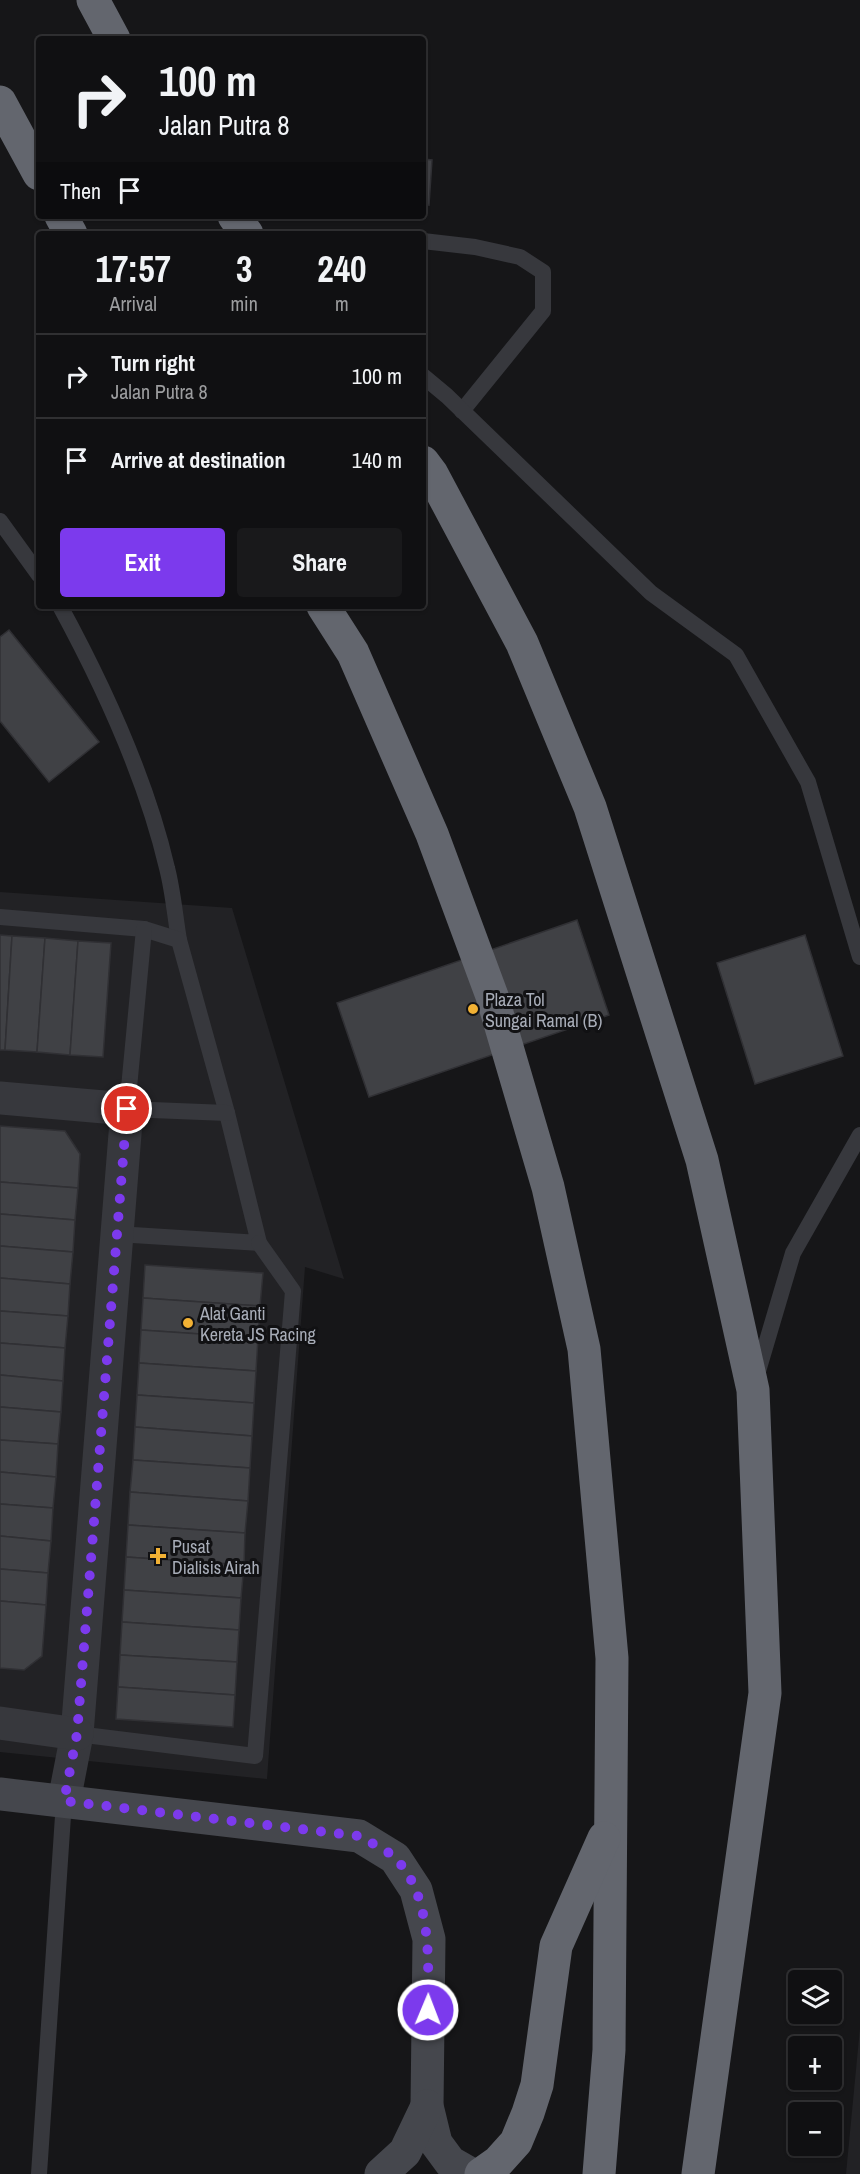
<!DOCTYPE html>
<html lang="en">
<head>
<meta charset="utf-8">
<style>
	:root { --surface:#101012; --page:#19191b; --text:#f1f3f6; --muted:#9c9d9f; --line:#303032; --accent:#7c3aed }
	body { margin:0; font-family:"Archivo Narrow",sans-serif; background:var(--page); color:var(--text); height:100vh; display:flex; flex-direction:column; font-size:22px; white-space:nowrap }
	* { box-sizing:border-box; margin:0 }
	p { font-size:20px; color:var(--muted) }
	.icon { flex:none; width:33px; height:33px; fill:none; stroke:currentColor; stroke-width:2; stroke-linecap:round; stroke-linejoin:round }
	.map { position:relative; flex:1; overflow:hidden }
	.sheet { position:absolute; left:36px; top:231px; width:390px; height:378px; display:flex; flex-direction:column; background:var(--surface); border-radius:6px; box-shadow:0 2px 4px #0004,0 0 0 2px var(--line) }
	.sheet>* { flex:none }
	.banner { position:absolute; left:36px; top:36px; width:390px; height:183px; border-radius:6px; box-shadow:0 2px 4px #0004,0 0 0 2px var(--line); background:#101012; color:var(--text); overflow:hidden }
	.controls { position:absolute; left:788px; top:1970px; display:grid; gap:12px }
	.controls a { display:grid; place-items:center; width:54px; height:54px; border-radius:6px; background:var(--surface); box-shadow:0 2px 4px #0004,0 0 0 2px var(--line); font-size:30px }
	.pin { position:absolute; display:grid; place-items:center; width:51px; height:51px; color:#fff; margin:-26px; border:3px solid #fff; border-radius:50%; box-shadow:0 2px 6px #0007 }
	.me { position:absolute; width:66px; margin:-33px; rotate:1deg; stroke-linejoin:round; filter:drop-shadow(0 0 4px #0008) }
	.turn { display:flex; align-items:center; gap:21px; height:126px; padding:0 24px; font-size:27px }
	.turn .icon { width:78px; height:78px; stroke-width:2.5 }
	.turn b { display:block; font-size:42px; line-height:51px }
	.then { display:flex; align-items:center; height:57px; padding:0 24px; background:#0003; gap:12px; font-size:22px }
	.eta { display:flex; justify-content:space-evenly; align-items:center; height:102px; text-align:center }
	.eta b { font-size:36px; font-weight:700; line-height:42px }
	.button { display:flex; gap:12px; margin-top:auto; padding:12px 24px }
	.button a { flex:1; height:69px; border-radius:6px; background:var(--accent); color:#fff; font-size:24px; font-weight:700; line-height:69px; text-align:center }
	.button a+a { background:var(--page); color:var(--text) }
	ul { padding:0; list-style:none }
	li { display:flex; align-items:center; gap:18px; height:84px; padding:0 24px; border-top:2px solid var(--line) }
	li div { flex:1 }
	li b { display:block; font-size:22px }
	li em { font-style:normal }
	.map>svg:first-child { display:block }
</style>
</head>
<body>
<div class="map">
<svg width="860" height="2174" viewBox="0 0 860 2174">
	<rect width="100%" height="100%" fill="#161618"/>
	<g fill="#222225">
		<polygon points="0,892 232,908 344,1279 305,1267 267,1779 0,1752"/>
		<polygon points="860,2028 860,2174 846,2174"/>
	</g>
	<g fill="#404145" stroke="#303034" stroke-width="1.5">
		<polygon points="423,159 432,160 429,205 423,204"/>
		<polygon points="9,630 99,742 49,782 0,721 0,637"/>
		<polygon points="577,920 609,1015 369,1097 337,1003"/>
		<polygon points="0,935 12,936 5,1050 0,1050"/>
		<polygon points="805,935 843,1056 755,1084 717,963"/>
		<polygon points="12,936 45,938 37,1052 5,1050"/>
		<polygon points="45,938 78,941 70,1055 37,1052"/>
		<polygon points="78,941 111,943 103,1057 70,1055"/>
		<polygon points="0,1126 65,1131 80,1154 78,1188 0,1182"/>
		<polygon points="0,1182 78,1188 75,1220 0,1214"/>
		<polygon points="0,1214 75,1220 73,1252 0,1246"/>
		<polygon points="0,1246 73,1252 70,1284 0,1278"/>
		<polygon points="145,1265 263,1273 260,1306 143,1298"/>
		<polygon points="0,1278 70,1284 68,1316 0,1311"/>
		<polygon points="143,1298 260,1306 258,1338 141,1330"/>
		<polygon points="0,1311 68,1316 65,1348 0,1343"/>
		<polygon points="141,1330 258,1338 256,1371 139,1363"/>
		<polygon points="0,1343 65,1348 63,1381 0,1375"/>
		<polygon points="139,1363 256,1371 254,1403 137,1395"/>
		<polygon points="0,1375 63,1381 61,1412 0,1407"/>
		<polygon points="137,1395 254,1403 252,1436 135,1427"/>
		<polygon points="0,1407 61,1412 58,1444 0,1440"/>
		<polygon points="135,1427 252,1436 250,1468 133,1460"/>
		<polygon points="0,1440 58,1444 56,1477 0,1472"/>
		<polygon points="133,1460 250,1468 248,1501 130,1492"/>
		<polygon points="0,1472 56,1477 53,1508 0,1504"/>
		<polygon points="130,1492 248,1501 245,1533 128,1525"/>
		<polygon points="0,1504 53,1508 51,1541 0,1536"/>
		<polygon points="128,1525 245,1533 244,1565 126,1557"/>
		<polygon points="0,1536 51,1541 48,1573 0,1569"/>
		<polygon points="126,1557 244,1565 241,1598 124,1590"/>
		<polygon points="0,1569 48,1573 46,1605 0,1601"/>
		<polygon points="124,1590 241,1598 239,1630 122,1622"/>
		<polygon points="0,1601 46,1605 42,1656 24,1670 0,1668"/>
		<polygon points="122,1622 239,1630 237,1662 120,1655"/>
		<polygon points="120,1655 237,1662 235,1695 118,1687"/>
		<polygon points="118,1687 235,1695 233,1727 116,1719"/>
	</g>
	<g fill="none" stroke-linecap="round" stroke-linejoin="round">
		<g stroke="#37383d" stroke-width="16">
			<polyline points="423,241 475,247 520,257 543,272 543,311 462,411"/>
			<polyline points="423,376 447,396 651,593 736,655 808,782 860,957"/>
			<polyline points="0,521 39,575"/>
			<path d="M60 606C104 687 146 778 167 868 173 891 175 916 179 940"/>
			<polyline points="0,917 144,929 179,940 227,1113 259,1243 117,1234"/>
			<polyline points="144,929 127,1109 227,1113"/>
			<polyline points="756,1378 793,1253 860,1135"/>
			<polyline points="77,1734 255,1756 293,1291 259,1243"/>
			<polyline points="39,2174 64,1801"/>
		</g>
		<g stroke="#37383d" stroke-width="33">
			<polyline points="0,1098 127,1109 77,1734 64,1801"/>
			<polyline points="0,1723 77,1734"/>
		</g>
		<g stroke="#45474d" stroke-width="33">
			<polyline points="0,1794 359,1836 395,1858 416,1890 429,1939 427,2106 436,2143 450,2162 471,2174"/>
			<polyline points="381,2174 405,2152 427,2106"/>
		</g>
		<g stroke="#63666e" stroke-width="33">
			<polyline points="93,0 114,39"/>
			<polyline points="0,102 39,174"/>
			<polyline points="61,216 71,234"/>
			<polyline points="234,216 247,234"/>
			<polyline points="423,462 432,474 522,643 590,807 702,1160 753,1390 765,1693 698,2174"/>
			<polyline points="323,606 353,653 432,834 492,996 548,1187 584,1349 612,1658 609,2050 599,2174"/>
			<polyline points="481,2174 498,2162 516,2142 528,2113 537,2085 556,1946 604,1838"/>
		</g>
	</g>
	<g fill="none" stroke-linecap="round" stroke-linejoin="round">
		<path stroke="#7c3aed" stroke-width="10" stroke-dasharray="0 18" d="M127 1109 77 1734 64 1801 359 1836C370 1843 386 1849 395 1858 433 1896 428 1962 428 2010"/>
	</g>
	<g fill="#f2b134" stroke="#111113" stroke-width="2">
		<circle cx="473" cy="1009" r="6"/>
		<circle cx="188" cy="1323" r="6"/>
		<path d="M155 1547h6v6h6v6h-6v6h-6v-6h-6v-6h6z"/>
	</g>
	<g text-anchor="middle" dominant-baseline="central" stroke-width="6" stroke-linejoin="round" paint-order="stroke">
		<g font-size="18" fill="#a8adb8" stroke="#111113" text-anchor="start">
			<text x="485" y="999">Plaza Tol<tspan x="485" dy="21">Sungai Ramal (B)</tspan></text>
			<text x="200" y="1313">Alat Ganti<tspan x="200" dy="21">Kereta JS Racing</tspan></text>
			<text x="172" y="1546">Pusat<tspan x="172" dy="21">Dialisis Airah</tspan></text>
		</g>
	</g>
</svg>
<div class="controls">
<a><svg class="icon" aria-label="layers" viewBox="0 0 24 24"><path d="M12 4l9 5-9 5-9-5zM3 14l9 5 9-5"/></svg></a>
<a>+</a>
<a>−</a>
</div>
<div class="pin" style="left:127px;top:1109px;background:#d93025"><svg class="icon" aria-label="arrive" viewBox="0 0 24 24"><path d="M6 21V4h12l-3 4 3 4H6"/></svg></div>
<svg class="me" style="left:428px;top:2010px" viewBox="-20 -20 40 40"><circle r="17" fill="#7c3aed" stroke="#fff" stroke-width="3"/><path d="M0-11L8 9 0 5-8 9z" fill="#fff"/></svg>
<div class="banner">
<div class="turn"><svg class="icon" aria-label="right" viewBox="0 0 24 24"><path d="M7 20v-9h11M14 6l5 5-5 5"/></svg><div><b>100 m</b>Jalan Putra 8</div></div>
<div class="then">Then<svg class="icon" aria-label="arrive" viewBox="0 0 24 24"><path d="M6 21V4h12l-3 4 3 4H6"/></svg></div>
</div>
<section class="sheet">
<div class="eta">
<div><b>17:57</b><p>Arrival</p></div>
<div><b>3</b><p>min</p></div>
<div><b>240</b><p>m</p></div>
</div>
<ul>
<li><svg class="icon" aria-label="right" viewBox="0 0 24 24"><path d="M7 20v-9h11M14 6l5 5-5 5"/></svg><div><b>Turn right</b><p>Jalan Putra 8</p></div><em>100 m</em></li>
<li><svg class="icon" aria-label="arrive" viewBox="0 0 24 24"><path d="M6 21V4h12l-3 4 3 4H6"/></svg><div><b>Arrive at destination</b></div><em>140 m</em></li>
</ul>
<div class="button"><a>Exit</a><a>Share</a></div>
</section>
</div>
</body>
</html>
